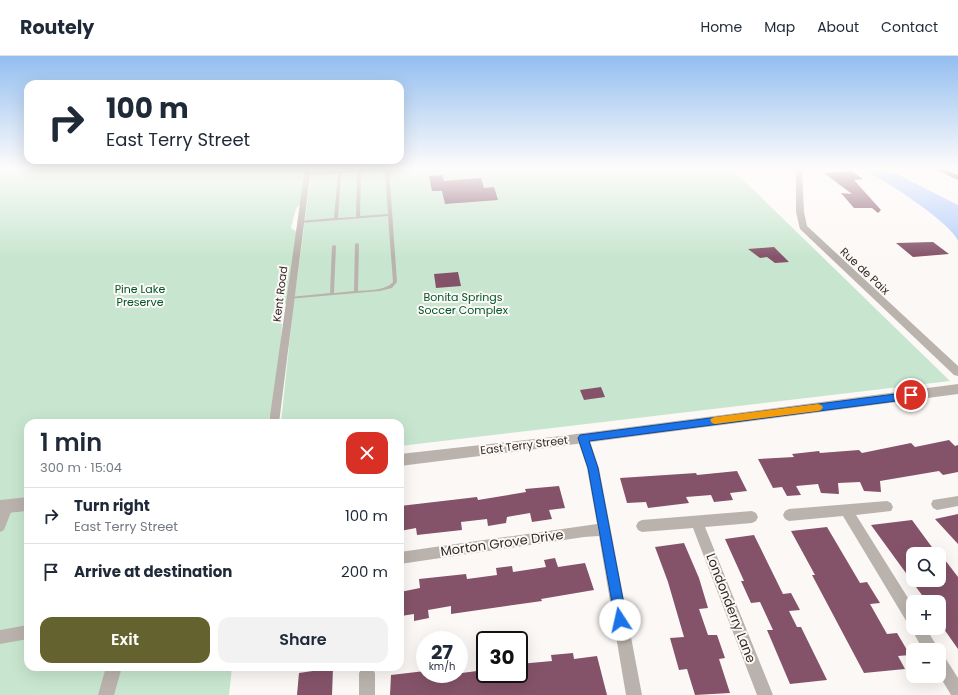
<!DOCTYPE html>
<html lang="en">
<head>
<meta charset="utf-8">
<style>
	:root { --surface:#fff; --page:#f2f2f3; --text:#1f2937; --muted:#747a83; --line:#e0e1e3; --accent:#64622f }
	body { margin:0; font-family:Poppins,sans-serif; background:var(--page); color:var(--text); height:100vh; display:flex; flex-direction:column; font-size:15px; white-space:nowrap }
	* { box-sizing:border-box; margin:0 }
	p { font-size:13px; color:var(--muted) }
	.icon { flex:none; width:22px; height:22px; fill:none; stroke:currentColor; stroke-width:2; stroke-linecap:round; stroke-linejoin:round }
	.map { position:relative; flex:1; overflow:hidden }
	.drawer { position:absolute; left:24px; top:363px; width:380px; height:252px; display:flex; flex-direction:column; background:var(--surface); border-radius:12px; box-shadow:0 4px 16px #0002 }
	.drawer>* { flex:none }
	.banner { position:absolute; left:24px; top:24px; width:380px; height:84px; border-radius:12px; box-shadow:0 4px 16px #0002; background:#fff; color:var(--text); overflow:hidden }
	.tools { position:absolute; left:906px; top:491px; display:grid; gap:8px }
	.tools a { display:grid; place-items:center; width:40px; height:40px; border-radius:8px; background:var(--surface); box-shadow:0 4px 16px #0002; font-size:20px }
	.speed { position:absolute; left:416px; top:575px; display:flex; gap:8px; font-size:20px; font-weight:700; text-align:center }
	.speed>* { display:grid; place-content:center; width:52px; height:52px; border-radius:50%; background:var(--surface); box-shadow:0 4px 16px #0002; line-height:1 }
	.speed small { font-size:10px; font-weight:400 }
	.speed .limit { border:2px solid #111; border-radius:6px; background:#fff; color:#111 }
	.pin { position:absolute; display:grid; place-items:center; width:34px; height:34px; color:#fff; margin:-17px; border:2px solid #fff; border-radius:50%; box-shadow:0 1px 4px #0007 }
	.me { position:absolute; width:44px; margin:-22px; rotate:350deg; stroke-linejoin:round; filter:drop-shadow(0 0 3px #0008) }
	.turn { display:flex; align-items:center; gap:14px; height:84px; padding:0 16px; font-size:18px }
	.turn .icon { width:52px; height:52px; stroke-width:2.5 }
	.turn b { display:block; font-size:28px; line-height:34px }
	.round { display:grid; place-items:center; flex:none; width:42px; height:42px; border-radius:12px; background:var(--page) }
	.overview { display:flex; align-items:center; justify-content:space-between; height:68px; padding:0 16px }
	h1 { font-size:24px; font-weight:600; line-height:30px }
	.primary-button { display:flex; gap:8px; margin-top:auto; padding:8px 16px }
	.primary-button a { flex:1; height:46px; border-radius:12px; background:var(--accent); color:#fff; font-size:16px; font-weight:600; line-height:46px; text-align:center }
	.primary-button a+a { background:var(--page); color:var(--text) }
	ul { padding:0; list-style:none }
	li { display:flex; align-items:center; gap:12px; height:56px; padding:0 16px; border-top:1px solid var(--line) }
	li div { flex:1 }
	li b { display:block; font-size:15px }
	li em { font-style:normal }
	header { display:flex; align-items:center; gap:24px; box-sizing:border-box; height:56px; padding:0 20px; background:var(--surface); border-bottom:1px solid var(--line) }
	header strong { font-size:19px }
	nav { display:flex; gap:22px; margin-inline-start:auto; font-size:14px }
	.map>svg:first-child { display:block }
</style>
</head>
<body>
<header>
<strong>Routely</strong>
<nav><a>Home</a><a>Map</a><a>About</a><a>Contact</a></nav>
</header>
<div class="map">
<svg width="958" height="639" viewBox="0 0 958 639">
	<rect width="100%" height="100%" fill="#fcf8f6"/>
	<g fill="#c8e6cf">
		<polygon points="0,112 309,112 304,145 296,152 291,172 297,176 290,245 277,253 275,263 282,268 278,337 268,366 28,367 28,442 0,445"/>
		<polygon points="312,112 731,112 950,325 400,390 400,367 281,367 293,252"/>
		<polygon points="28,455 28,611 232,611 229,639 0,639 0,458"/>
	</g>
	<path fill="#b3cdfc" d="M859 112H885L958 149V185C952 167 878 119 859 112Z"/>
	<g fill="#855369">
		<polygon points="851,115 863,123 854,124 881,154 878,157 872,152 854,152 841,137 852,138 824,117"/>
		<polygon points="442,119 444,125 481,122 484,132 494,131 498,144 445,148 442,135 432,135 429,120"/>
		<polygon points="933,186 949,198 913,201 896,187"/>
		<polygon points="774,191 789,206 775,207 767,201 760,202 748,193"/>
		<polygon points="458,216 461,230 436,232 434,218"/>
		<polygon points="601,331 605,341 584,344 580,334"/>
		<polygon points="949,384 955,390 958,389 958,416 943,419 939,415 880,425 881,436 864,435 860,426 838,427 839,438 821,437 818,428 796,430 801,439 787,440 782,431 773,432 758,403 794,401 792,398 819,395 820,397 859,394 862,397 911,387 915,391"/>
		<polygon points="737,415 747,435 730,437 733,444 714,446 711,439 686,441 689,447 648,452 646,446 627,447 620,422 696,417 697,419"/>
		<polygon points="559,430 565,452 549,454 552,463 532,466 530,457 507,461 506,467 488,470 487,463 461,466 462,474 417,479 416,472 400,475 400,450 477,441 478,444 526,436 525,433"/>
		<polygon points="958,458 958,488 935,463"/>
		<polygon points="912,464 937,498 913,498 913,524 939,524 939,505 945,504 958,521 958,593 939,566 939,546 927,546 871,469"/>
		<polygon points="827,471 860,527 867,526 880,547 870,548 887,578 897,577 910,599 898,600 905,613 864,617 812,519 815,519 791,475"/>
		<polygon points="754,479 783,538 791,537 800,554 789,555 797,571 801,571 827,624 790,628 767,574 773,574 760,546 751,547 741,525 744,525 725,483"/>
		<polygon points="684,487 699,522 708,552 699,553 708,579 717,579 725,602 719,603 730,637 695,639 687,613 679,614 670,582 684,581 668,526 655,491"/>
		<polygon points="555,502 558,511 585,507 594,534 541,543 542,545 451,558 451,550 428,554 429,562 414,565 414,558 401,560 400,536 420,532 419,523 466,518 467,523 497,519 496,512 512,510 513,516 546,511 544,504"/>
		<polygon points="573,597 574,603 597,600 607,639 390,639 391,619 425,615 425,618 438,618 438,620 485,614 485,618 519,618 519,608 552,605 551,599"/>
		<polygon points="333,612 332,639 297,639 299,617"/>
	</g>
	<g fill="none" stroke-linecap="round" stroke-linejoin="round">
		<path fill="#bab3ad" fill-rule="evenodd" d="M339 112H341V115L357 114 358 112H359L361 114 387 112 389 113 397 226 392 232 380 235 288 243V241H290L330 237 332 190 334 189 336 190 334 237 354 235 355 188 357 187 359 188 358 235C369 234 385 235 393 226L388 160 300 167 298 166 300 165 334 162 338 117 307 119 305 118 307 117 338 115ZM385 114 388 158 360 160 361 116ZM357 116 356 161 338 162 341 117Z"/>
		<g fill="#bab3ad" fill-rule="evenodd">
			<polygon points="305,112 311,112 279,367 269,367"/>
			<polygon points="793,112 799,112 802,116 804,156 807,170 958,310 958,320 954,319 800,173 796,156 796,116"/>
			<polygon points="583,377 587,379 589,382 599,412 642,639 626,639 599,480 584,481 400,508 400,496 597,468 587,412 577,382 579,379"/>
			<polygon points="958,440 958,450 937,454 933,452 931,448 933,444"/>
			<polygon points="7,445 11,447 13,451 4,474 0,476 0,453 3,447"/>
			<polygon points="887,445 891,447 893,451 891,455 856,459 913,550 913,572 926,572 939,594 939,595 923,594 911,572 912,570 908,568 843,460 789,465 785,463 783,459 785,455 789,453"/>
			<polygon points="752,455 756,457 758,461 756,465 752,467 705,471 773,639 757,639 693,472 642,476 638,474 636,470 638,466 642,464"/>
			<polygon points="28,569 28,583 0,588 0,574"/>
			<polygon points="939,597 944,600 958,622 958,639 951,639 939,619"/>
			<polygon points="106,611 122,611 114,639 98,639"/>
			<polygon points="371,611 375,617 375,639 359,639 359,617 362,612"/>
		</g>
		<g fill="#bab3ad" fill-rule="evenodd">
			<polygon points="958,328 958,338 561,390 400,410 400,398 561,380"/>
			<polygon points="28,441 28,455 0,458 0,444"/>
		</g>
		<polygon fill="#736457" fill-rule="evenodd" points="933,112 943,112 958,119 958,124"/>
	</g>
	<linearGradient id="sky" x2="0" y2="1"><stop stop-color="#93bef0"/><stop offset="0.56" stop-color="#fefcfb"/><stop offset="1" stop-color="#fefcfb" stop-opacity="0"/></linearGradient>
	<rect width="958" height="201" fill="url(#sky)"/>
	<polygon fill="#1a73e8" stroke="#114b97" points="911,336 916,339 911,343 589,385 598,412 627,564 625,569 620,570 616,569 588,412 578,382 580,379"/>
	<polygon fill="#f59e0b" points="818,348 821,349 823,351 821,354 818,355 715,368 712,367 710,364 712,362 715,361"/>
	<g text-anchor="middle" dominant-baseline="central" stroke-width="4" stroke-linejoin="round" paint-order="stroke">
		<g font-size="11" fill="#312a25" stroke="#fcf8f6">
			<text transform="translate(865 215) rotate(43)">Rue de Paix</text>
			<text transform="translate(280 238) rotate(-83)">Kent Road</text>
			<text transform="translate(524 389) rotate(-7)">East Terry Street</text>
		</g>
		<g font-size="11" fill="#02562a" stroke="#fcf8f6">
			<text x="140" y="233">Pine Lake<tspan x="140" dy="13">Preserve</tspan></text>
			<text x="463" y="241">Bonita Springs<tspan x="463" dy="13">Soccer Complex</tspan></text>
		</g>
		<g font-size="13" fill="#312a25" stroke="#fcf8f6">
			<text transform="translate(502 487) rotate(-8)">Morton Grove Drive</text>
			<text transform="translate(731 552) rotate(69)">Londonderry Lane</text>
		</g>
	</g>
</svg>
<div class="tools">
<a><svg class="icon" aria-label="search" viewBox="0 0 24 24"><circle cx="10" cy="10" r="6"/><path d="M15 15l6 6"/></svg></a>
<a>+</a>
<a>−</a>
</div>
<div class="speed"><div>27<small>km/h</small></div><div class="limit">30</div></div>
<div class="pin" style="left:911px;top:339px;background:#d93025"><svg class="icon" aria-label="arrive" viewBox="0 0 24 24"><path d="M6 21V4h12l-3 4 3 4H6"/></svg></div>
<svg class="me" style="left:620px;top:564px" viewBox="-20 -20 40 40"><circle r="19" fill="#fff"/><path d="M0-13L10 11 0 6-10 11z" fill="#1a73e8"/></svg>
<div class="banner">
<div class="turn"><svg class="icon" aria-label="right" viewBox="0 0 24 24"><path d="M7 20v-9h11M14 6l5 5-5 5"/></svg><div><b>100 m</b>East Terry Street</div></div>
</div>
<section class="drawer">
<div class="overview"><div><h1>1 min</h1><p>300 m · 15:04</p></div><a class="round" style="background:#d93025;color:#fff"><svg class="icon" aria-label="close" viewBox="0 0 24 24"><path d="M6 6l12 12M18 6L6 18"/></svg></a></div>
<ul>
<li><svg class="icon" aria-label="right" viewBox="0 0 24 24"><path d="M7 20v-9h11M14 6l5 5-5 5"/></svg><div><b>Turn right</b><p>East Terry Street</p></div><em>100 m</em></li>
<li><svg class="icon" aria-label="arrive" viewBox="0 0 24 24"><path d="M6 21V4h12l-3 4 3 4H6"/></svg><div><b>Arrive at destination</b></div><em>200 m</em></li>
</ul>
<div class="primary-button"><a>Exit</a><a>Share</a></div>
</section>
</div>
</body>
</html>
